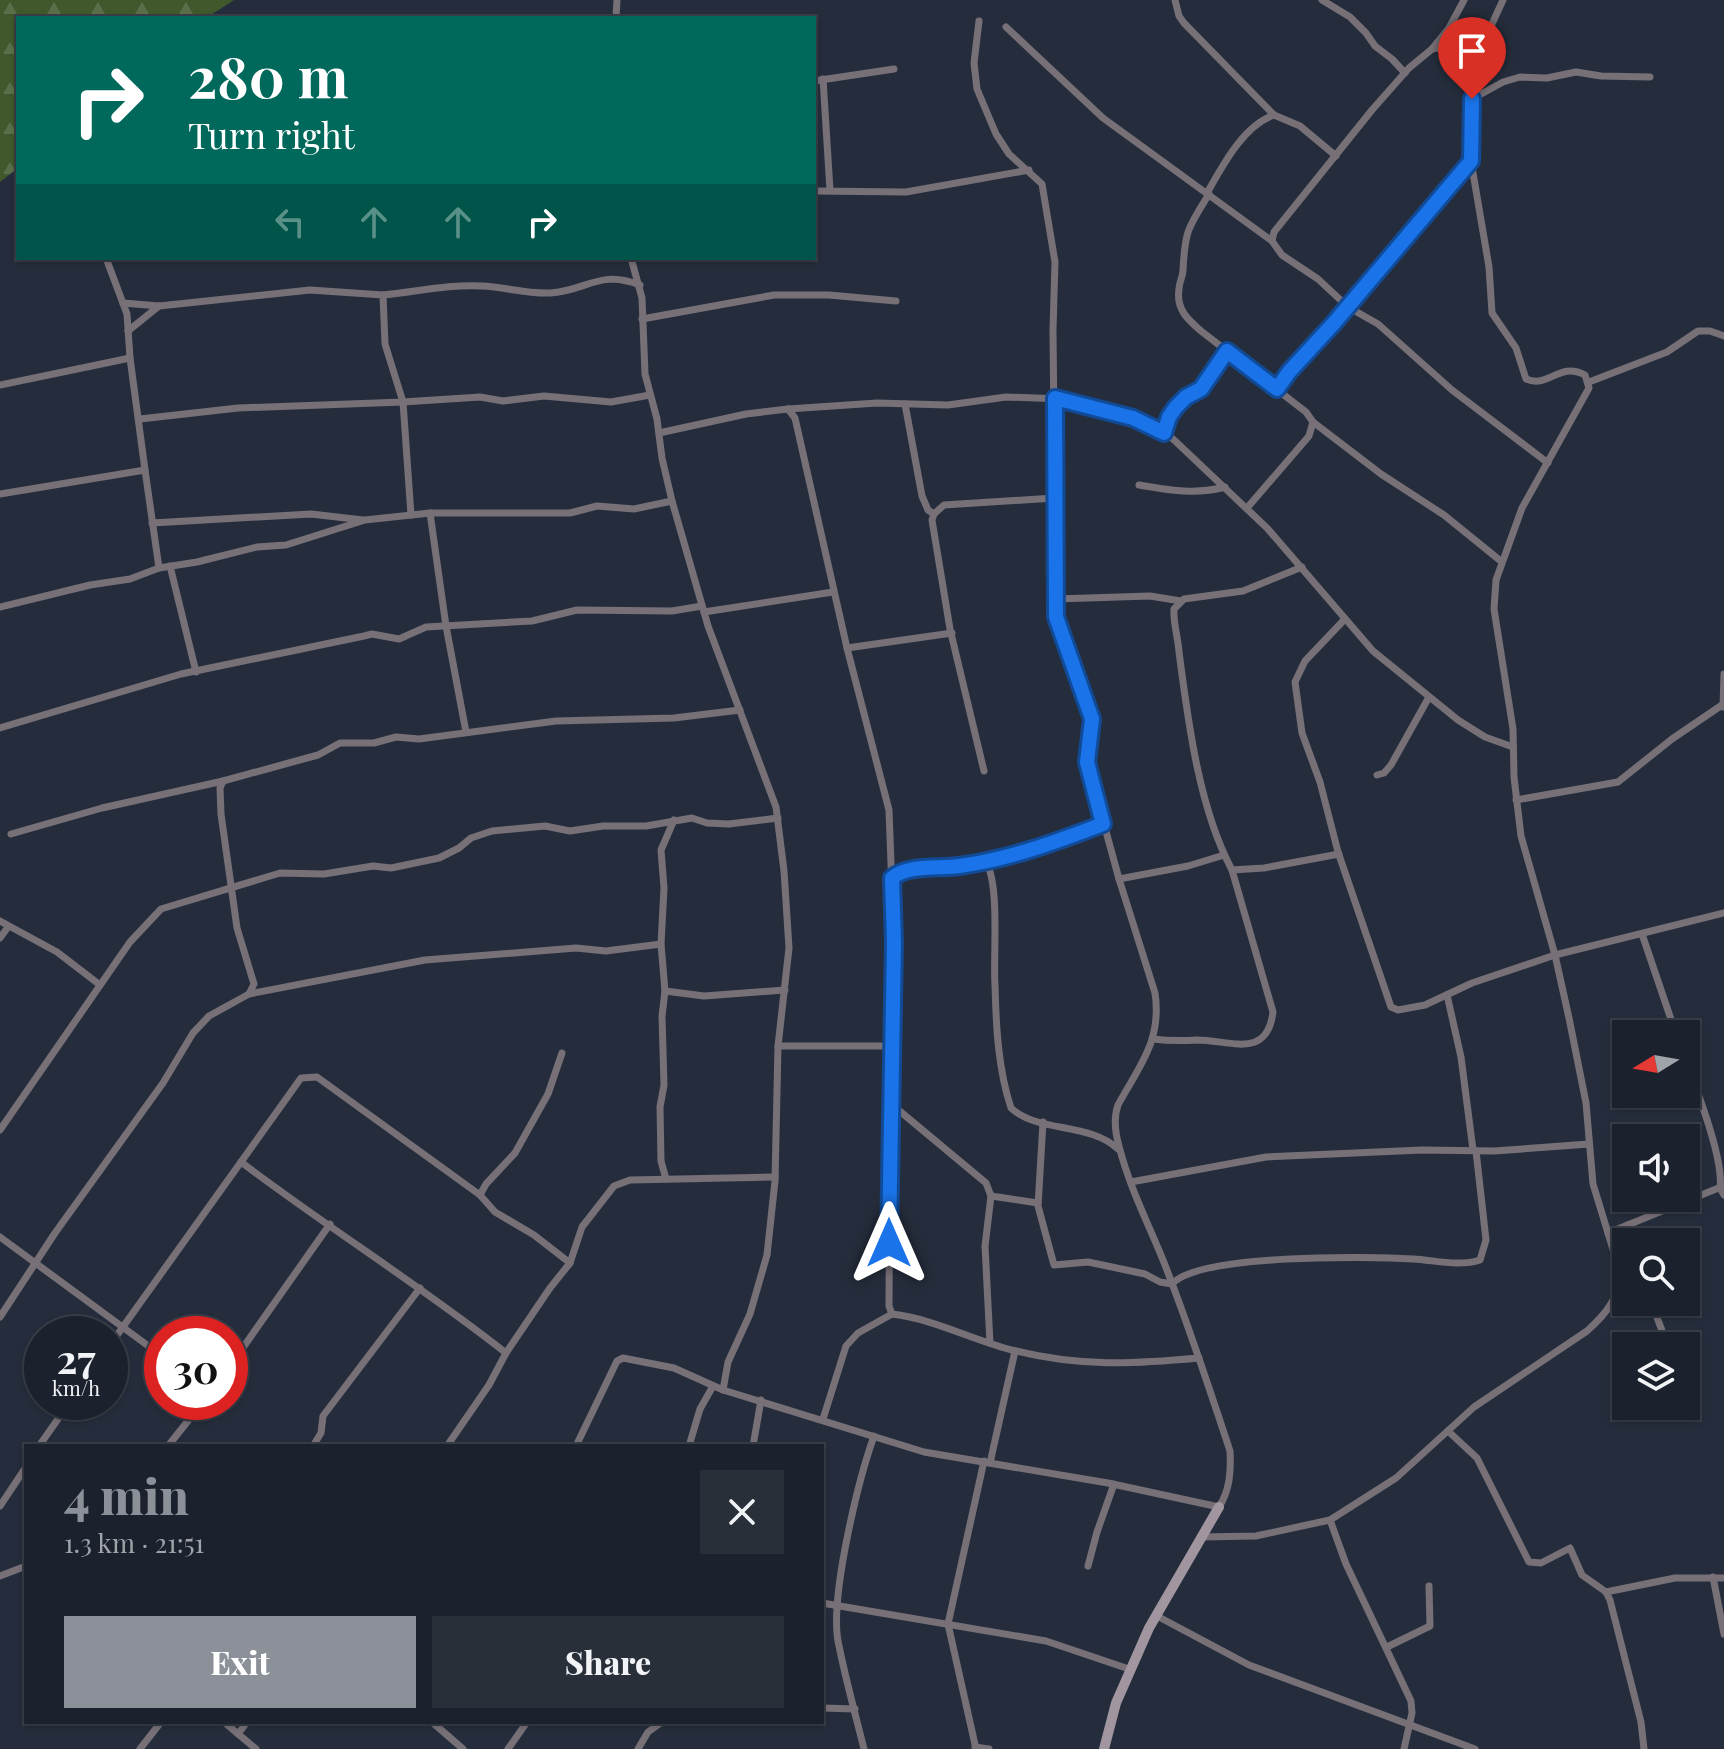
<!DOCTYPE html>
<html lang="en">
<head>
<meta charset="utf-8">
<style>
	:root { --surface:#1c222d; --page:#292f39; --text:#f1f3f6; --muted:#a0a4aa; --line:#3a3f49; --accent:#8c9099 }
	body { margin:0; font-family:"Playfair Display",serif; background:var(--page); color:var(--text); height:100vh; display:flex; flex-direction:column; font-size:30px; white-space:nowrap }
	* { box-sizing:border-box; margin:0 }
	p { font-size:26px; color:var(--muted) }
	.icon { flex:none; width:44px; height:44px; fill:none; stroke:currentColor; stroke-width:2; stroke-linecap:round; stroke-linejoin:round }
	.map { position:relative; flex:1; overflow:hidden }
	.panel { position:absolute; left:24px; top:1444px; width:800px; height:280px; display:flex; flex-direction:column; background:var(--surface); border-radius:0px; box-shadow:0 2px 6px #0004,0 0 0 2px var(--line) }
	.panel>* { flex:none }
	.guide { position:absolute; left:16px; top:16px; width:800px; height:244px; border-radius:0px; box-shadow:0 2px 6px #0004,0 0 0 2px var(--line); background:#00695c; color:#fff; overflow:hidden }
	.needle { width:52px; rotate:259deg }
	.buttons { position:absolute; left:1612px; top:1020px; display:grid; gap:16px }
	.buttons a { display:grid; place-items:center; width:88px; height:88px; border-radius:0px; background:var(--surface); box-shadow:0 2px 6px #0004,0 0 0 2px var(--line); font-size:40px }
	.speed { position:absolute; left:24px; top:1316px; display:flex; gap:16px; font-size:40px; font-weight:700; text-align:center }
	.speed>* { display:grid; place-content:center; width:104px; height:104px; border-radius:50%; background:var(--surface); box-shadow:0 2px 6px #0004,0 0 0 2px var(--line); line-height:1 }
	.speed small { font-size:20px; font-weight:400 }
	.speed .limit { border:12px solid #d22; background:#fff; color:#111 }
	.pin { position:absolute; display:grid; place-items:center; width:68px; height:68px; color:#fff; margin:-82px -34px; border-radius:50% 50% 50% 0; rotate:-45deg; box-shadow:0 0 8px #0007 }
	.pin .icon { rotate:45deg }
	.me { position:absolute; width:88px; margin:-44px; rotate:0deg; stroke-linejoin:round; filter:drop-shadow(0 0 6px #0008) }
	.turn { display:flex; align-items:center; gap:28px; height:168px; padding:0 40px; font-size:36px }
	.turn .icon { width:104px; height:104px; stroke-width:2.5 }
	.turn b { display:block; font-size:56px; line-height:68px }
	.lanes { display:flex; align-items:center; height:76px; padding:0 40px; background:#0003; justify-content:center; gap:40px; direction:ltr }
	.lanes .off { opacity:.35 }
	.round { display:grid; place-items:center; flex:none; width:84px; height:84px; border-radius:0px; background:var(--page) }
	.summary { display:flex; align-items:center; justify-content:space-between; height:136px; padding:0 40px }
	h1 { font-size:48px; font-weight:800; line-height:60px; color:var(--accent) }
	.primary-button { display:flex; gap:16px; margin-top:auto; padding:16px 40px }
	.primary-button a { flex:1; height:92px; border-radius:0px; background:var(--accent); color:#fff; font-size:32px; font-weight:800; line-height:92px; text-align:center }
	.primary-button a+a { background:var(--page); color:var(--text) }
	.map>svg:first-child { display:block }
</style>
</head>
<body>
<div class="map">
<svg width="1724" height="1749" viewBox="0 0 1724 1749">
	<defs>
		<pattern id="forest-firs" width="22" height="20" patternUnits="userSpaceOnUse" patternTransform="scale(2)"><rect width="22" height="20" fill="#40582b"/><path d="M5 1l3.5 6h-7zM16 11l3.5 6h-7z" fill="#5a6f49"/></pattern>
	</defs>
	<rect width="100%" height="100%" fill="#252d3c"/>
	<polygon fill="url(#forest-firs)" points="0,0 234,0 206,18 18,18 18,168 0,182"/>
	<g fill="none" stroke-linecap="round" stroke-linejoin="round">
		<g stroke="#777077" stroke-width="7">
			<polyline points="1175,0 1179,16 1184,23 1274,115 1300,126 1336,156"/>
			<polyline points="1322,0 1350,17 1366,33 1375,46 1392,59 1405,73"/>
			<polyline points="616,18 617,0"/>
			<polyline points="1006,27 1103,118 1272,241"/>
			<polyline points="1485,39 1432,49 1409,68 1372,110 1274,232 1272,241 1282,255 1318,279 1348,307 1378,324 1452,390 1548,463"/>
			<polyline points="1432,49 1449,28 1464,0"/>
			<polyline points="823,79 830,190"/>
			<polyline points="814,81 894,69"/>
			<polyline points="1472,99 1503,82 1520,77 1547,78 1576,72 1601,76 1650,77"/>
			<polyline points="814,191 906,192 1029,170"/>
			<path d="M1207 193C1223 165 1243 126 1274 115"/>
			<path d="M1209 194C1188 228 1185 230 1183 270 1183 277 1179 282 1179 289 1176 309 1187 319 1201 331L1306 412 1313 422 1309 436 1247 508"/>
			<polyline points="106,258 127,314 130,358 145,470"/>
			<polyline points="631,258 642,298 645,374 657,419 662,458 672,501 708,626 776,807 784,871 789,948 778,1046 775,1181 767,1255 750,1314 728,1362 723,1390"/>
			<path d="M383 295C415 292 450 284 482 286 505 287 526 294 550 293 587 291 599 269 640 285"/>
			<polyline points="123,303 159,306 310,290 383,295 385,344 403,402 411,515"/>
			<polyline points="642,319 774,295 829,295 896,301"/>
			<polyline points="128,331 159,306"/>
			<polyline points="1589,382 1667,352 1698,331 1710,331 1724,336"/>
			<polyline points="0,385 130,358"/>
			<polyline points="1277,389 1471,161"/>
			<polyline points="905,404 922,496 928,510 934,514"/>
			<path d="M788 409 795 418 847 648 889 810 894 943 890 1103 889 1306 892 1314C935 1319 974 1341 1016 1351 1080 1367 1134 1364 1199 1358"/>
			<polyline points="140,419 238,408 403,402 480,397 503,401 544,396 611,402 650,395"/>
			<polyline points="1313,422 1381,474 1444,515 1502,562"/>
			<polyline points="659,433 746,414 788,409 877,403 948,405 1006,397 1062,399 1144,422 1173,439 1267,528 1373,651 1458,720 1485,737 1513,747"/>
			<polyline points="1164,433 1169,417 1176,407 1186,397 1201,389 1227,351"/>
			<path d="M1139 485C1169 490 1195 495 1225 487"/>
			<polyline points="0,494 145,470 159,568"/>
			<polyline points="430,513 446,626 466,732"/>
			<polyline points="152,523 311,514 363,520"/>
			<polyline points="170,566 196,672"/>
			<polyline points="1056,599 1150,596 1181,601"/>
			<polyline points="0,607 90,585 130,579 159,568 197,562 257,547 286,545 365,520 430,513 570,513 597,506 634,509 672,501"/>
			<polyline points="704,612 833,592"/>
			<polyline points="1344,620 1305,661 1295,682 1302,733 1320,782 1338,852 1391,1007 1398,1010 1425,1005 1472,983 1555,955 1724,913"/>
			<polyline points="847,648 952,633"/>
			<polyline points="1723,707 1724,674"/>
			<polyline points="0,728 181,674 364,636 372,634 399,639 426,627 532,621 577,610 672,611 702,606"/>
			<polyline points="984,771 950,629 932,520 934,514 944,505 1055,498"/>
			<polyline points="1377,775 1384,773 1391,765 1429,697"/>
			<polyline points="1516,800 1618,782 1672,739 1722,705"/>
			<polyline points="11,834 102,808 223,781 318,755 340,743 374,743 396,737 419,739 556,721 674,718 740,710"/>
			<path d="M986 862C1000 885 993 955 995 985 996 1025 998 1069 1011 1108 1038 1133 1089 1122 1118 1149"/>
			<polyline points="1232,870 1264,868 1339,854"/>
			<path d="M892 878C908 864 939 869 959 866 1010 859 1056 842 1103 824"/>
			<polyline points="1119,879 1188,866 1224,855"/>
			<polyline points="0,921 57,952 100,985"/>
			<polyline points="1642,934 1676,1034"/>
			<polyline points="0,938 8,927"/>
			<polyline points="665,991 704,996 785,990"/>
			<polyline points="249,994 425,960 576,948 606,951 661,944"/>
			<polyline points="1447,995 1461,1057 1473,1150"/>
			<path d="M1153 1039C1168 1041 1182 1041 1197 1040 1230 1040 1267 1060 1273 1012L1232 870C1199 809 1188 721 1179 652 1178 637 1173 623 1174 609L1184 599 1243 591 1302 567"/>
			<polyline points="778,1046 891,1046"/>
			<polyline points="562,1053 548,1094 515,1153 486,1184 480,1195 495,1212 534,1235 570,1263"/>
			<path d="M1686 1061C1697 1091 1724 1159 1720 1188L1724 1195"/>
			<polyline points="890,1103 986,1183 991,1196 985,1246 990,1343"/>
			<path d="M1043 1122 1038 1206 1054 1265 1088 1262 1145 1274 1160 1282 1172 1284C1198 1254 1369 1256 1413 1259 1434 1260 1459 1267 1480 1260L1486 1240 1476 1151"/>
			<polyline points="0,1130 130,942 161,909 280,873 324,874 373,866 391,868 439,858 459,848 471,838 492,831 545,826 570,831 603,826 646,826 692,818 707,823 729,824 778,818"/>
			<path d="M241 1162C328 1228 420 1285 506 1353"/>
			<polyline points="666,1179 661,1161 660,1107 664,1085 662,1016 665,991 661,944 664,888 661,850 674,820"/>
			<polyline points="1131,1182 1266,1157 1422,1150 1494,1151 1589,1144"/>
			<polyline points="991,1196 1038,1203"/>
			<polyline points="1628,1225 1632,1242"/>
			<polyline points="1608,1233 1721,1187"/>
			<polyline points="0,1237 162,1356"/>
			<polyline points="1651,1302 1668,1346"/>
			<polyline points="0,1317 55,1233 163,1083 193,1033 209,1016 249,994 254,984 237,928 221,814 220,788 223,781"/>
			<polyline points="110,1345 301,1078 317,1077 480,1195"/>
			<polyline points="230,1366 330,1224"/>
			<polyline points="823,1419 846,1346 858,1333 892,1314"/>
			<polyline points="1448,1431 1477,1458 1529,1562 1541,1563 1570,1548 1582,1575 1606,1592 1610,1600 1641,1722 1644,1749"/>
			<polyline points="39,1446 70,1402"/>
			<polyline points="168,1446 203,1402"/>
			<polyline points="313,1446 321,1433 323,1416 420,1288"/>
			<polyline points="447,1446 489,1385 506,1353 550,1288 570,1263 582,1227 614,1186 630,1180 775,1177"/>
			<path d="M576 1446 617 1361 623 1358 674 1368 723 1390 924 1452 1108 1483 1219 1507C1230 1490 1231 1471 1230 1451 1209 1387 1188 1323 1163 1260 1148 1223 1129 1186 1119 1146 1115 1132 1113 1119 1118 1105 1140 1065 1162 1040 1155 993L1119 879 1087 762 1092 719 1056 617 1053 330 1055 262 1042 184 1009 154 996 134 977 89 974 63 979 21"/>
			<polyline points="689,1446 700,1409 713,1386"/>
			<polyline points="753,1446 761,1400"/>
			<polyline points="990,1463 1015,1351"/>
			<polyline points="0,1506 26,1467"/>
			<polyline points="1330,1520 1346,1564 1411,1701 1412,1713 1404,1749"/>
			<path d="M1203 1537 1256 1536 1330 1520 1396 1478 1474 1407 1587 1331C1607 1313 1621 1296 1619 1269L1593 1184 1586 1103 1569 1018 1555 955 1521 836 1514 777 1513 729 1494 609 1496 580 1522 508 1589 388 1585 375C1559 361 1549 389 1526 379L1516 348 1492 313 1489 267 1471 161 1470 118 1476 79 1485 39 1503 0"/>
			<polyline points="1088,1566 1097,1532 1114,1484"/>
			<polyline points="0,1576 26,1566"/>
			<polyline points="1713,1577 1724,1634"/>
			<polyline points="1606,1592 1675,1578 1724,1578"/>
			<polyline points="822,1603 1046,1641 1129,1669"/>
			<polyline points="1157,1616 1249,1665 1475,1749"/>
			<polyline points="1387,1647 1430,1626 1429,1586"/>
			<polyline points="822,1708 855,1709"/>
			<polyline points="224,1722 256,1749"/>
			<polyline points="432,1722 463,1749"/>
			<polyline points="238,1734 247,1722"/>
			<polyline points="975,1747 989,1749"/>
			<polyline points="140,1749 161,1722"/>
			<polyline points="508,1749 527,1722"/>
			<polyline points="638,1749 648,1732 662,1722"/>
			<path d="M864 1749C855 1713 845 1677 838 1641 830 1596 858 1481 874 1436"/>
			<polyline points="976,1749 948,1624 984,1461"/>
		</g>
		<polyline stroke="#a196a0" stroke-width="10" points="1104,1749 1116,1703 1149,1628 1219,1507"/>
	</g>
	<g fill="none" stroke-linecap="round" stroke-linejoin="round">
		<g stroke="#114b97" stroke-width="20">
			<path id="route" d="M889 1243 894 943 892 878C908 864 939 869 959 866 1010 859 1056 842 1103 824L1087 762 1092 719 1056 617 1055 398 1133 418 1164 433 1169 417 1176 407 1186 397 1201 389 1227 351 1277 389 1289 372 1334 323 1471 161 1472 99"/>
		</g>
		<use href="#route" stroke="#1a73e8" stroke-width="14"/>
	</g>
</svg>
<div class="buttons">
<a><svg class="needle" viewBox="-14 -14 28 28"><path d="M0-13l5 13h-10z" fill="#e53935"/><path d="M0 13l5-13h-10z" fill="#a0a4aa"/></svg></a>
<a><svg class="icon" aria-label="sound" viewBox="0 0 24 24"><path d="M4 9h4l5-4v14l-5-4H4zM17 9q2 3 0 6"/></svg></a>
<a><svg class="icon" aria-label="search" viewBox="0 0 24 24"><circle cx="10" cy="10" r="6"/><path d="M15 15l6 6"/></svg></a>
<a><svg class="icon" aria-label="layers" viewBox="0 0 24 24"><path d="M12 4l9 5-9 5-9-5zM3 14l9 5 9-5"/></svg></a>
</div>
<div class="speed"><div>27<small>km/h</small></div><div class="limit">30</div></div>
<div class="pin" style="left:1472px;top:99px;background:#d93025"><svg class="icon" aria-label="arrive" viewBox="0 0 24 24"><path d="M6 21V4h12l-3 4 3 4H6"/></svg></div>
<svg class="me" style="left:889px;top:1243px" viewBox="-20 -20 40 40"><path d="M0-17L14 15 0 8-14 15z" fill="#1a73e8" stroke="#fff" stroke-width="4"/></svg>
<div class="guide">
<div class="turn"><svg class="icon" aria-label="right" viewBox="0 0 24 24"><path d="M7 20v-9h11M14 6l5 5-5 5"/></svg><div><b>280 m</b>Turn right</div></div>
<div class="lanes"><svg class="icon off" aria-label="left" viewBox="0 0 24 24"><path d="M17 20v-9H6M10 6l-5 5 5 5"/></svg><svg class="icon off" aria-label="ahead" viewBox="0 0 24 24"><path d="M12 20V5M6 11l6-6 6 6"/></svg><svg class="icon off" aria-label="ahead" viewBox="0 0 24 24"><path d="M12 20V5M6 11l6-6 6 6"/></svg><svg class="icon" aria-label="right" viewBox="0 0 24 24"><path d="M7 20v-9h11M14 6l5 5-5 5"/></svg></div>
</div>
<section class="panel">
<div class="summary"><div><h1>4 min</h1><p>1.3 km · 21:51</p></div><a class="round"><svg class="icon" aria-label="close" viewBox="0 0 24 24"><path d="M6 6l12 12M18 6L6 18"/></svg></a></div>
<div class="primary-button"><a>Exit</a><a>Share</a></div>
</section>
</div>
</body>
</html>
